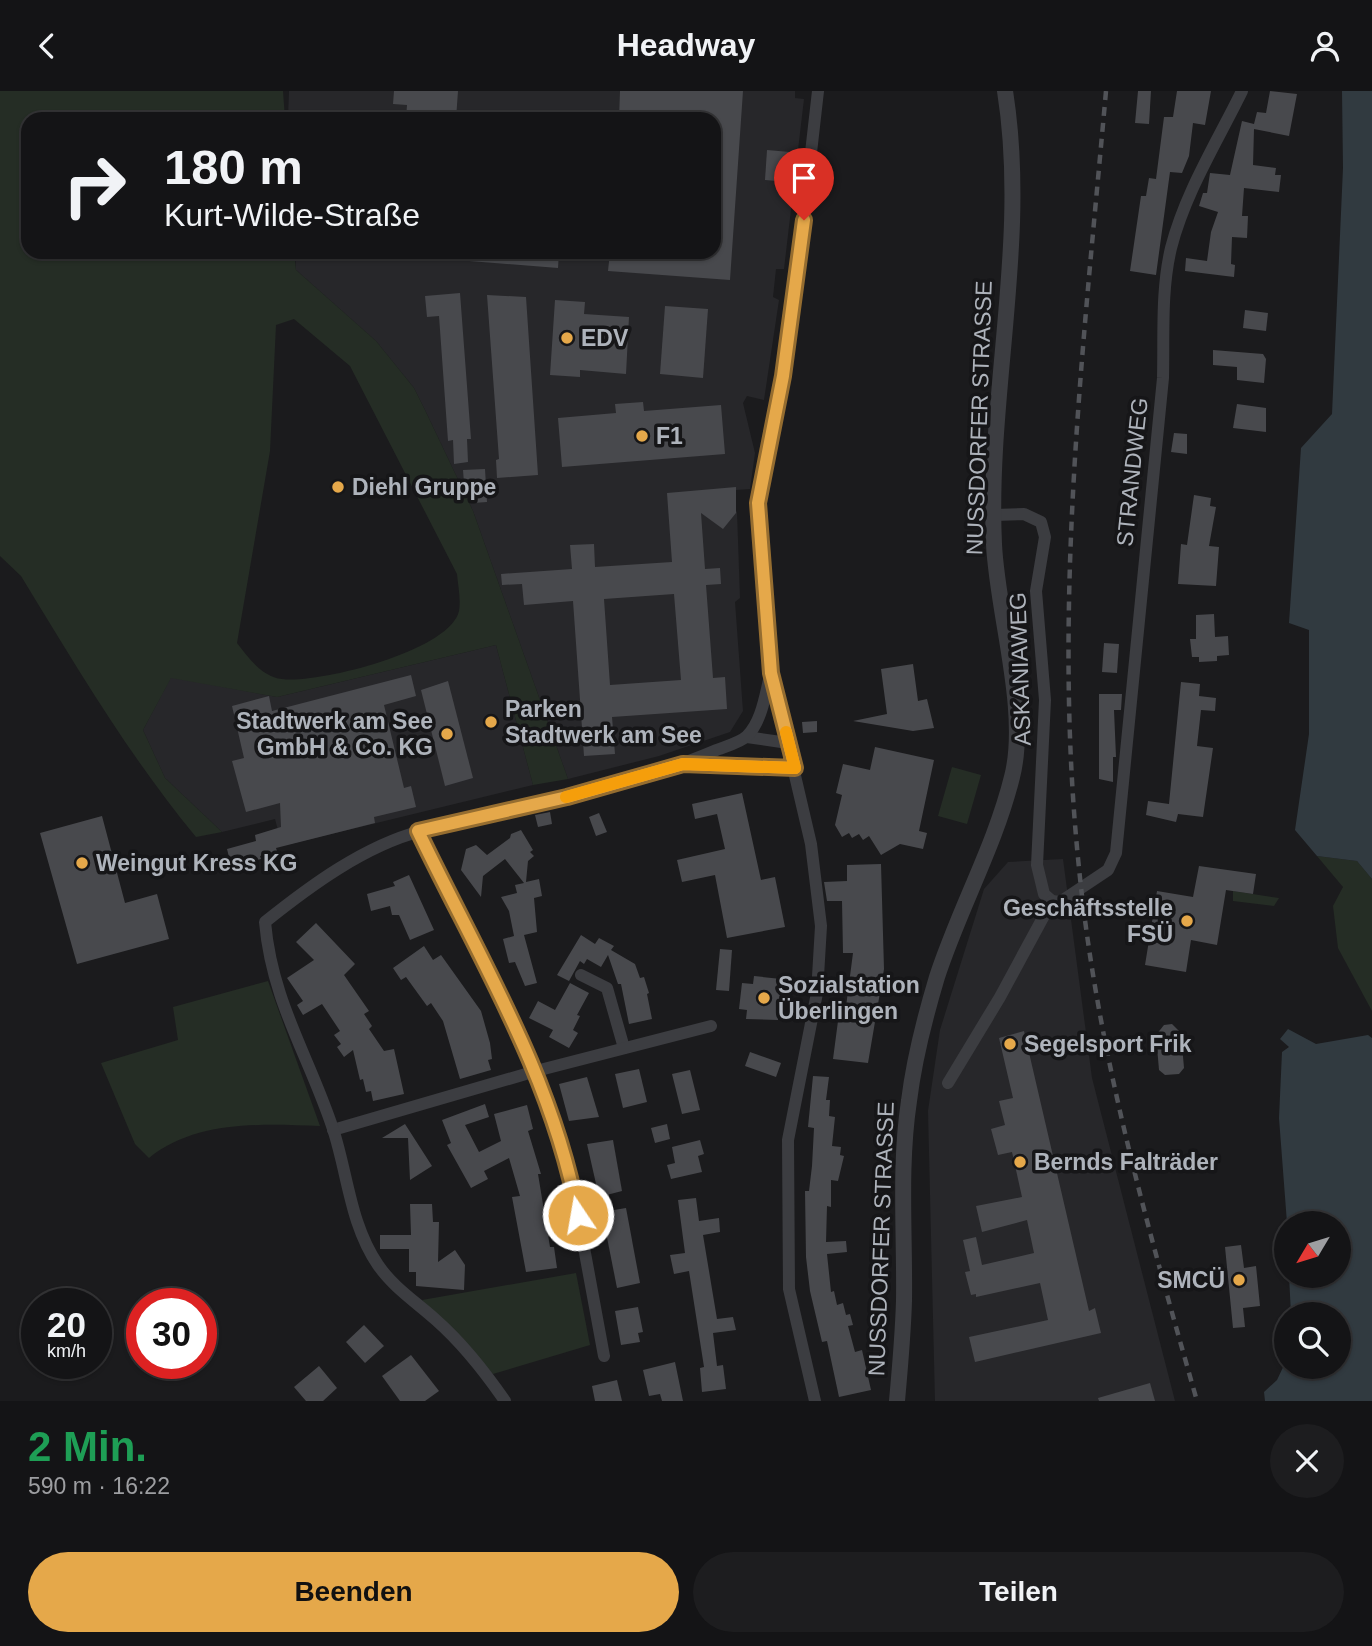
<!DOCTYPE html>
<html lang="de">
<head>
<meta charset="utf-8">
<style>
	:root { --surface:#141416; --page:#1d1d1f; --text:#f1f3f6; --muted:#9d9ea1; --line:#333335; --accent:#e5a84a }
	body { margin:0; font-family:Helvetica,sans-serif; background:var(--page); color:var(--text); height:100vh; display:flex; flex-direction:column; font-size:26px; white-space:nowrap }
	* { box-sizing:border-box; margin:0 }
	p { font-size:23px; color:var(--muted) }
	.icon { flex:none; width:38px; height:38px; fill:none; stroke:currentColor; stroke-width:2; stroke-linecap:round; stroke-linejoin:round }
	.map { position:relative; height:1310px; overflow:hidden }
	.side { display:flex; flex-direction:column; background:var(--surface); flex:1 }
	.side>* { flex:none }
	.hud { position:absolute; left:21px; top:21px; width:700px; height:147px; border-radius:21px; box-shadow:0 2px 5px #0004,0 0 0 2px var(--line); background:#141416; color:var(--text); overflow:hidden }
	.needle { width:46px; rotate:232deg }
	.controls { position:absolute; left:1274px; top:1120px; display:grid; gap:14px }
	.controls a { display:grid; place-items:center; width:77px; height:77px; border-radius:50%; background:var(--surface); box-shadow:0 2px 5px #0004,0 0 0 2px var(--line); font-size:35px }
	.speed { position:absolute; left:21px; top:1197px; display:flex; gap:14px; font-size:35px; font-weight:700; text-align:center }
	.speed>* { display:grid; place-content:center; width:91px; height:91px; border-radius:50%; background:var(--surface); box-shadow:0 2px 5px #0004,0 0 0 2px var(--line); line-height:1 }
	.speed small { font-size:18px; font-weight:400 }
	.speed .limit { border:10px solid #d22; background:#fff; color:#111 }
	.pin { position:absolute; display:grid; place-items:center; width:60px; height:60px; color:#fff; margin:-72px -30px; border-radius:50% 50% 50% 0; rotate:-45deg; box-shadow:0 0 7px #0007 }
	.pin .icon { rotate:45deg }
	.me { position:absolute; width:77px; margin:-38px; rotate:348deg; stroke-linejoin:round; filter:drop-shadow(0 0 5px #0008) }
	.turn { display:flex; align-items:center; gap:24px; height:147px; padding:0 28px; font-size:32px }
	.turn .icon { width:91px; height:91px; stroke-width:2.5 }
	.turn b { display:block; font-size:49px; line-height:60px }
	.round { display:grid; place-items:center; flex:none; width:74px; height:74px; border-radius:37px; background:var(--page) }
	.overview { display:flex; align-items:center; justify-content:space-between; height:119px; padding:0 28px }
	h1 { font-size:42px; font-weight:700; line-height:52px; color:#1e9e55 }
	.button { display:flex; gap:14px; margin-top:auto; padding:14px 28px }
	.button a { flex:1; height:80px; border-radius:42px; background:var(--accent); color:#111; font-size:28px; font-weight:700; line-height:80px; text-align:center }
	.button a+a { background:var(--page); color:var(--text) }
	header { display:flex; justify-content:space-between; align-items:center; height:91px; padding:0 28px; background:var(--surface); font-size:32px; font-weight:700 }
	.map>svg:first-child { display:block }
</style>
</head>
<body>
<header><svg class="icon" aria-label="back" viewBox="0 0 24 24"><path d="M15 5l-7 7 7 7"/></svg>Headway<svg class="icon" aria-label="person" viewBox="0 0 24 24"><circle cx="12" cy="8" r="4"/><path d="M4 21q1-7 8-7t8 7"/></svg></header>
<div class="map">
<svg width="1372" height="1310" viewBox="0 0 1372 1310">
	<rect width="100%" height="100%" fill="#1b1b1d"/>
	<g fill="#27272a">
		<polygon points="289,0 795,0 795,7 804,8 784,178 776,178 773,206 779,209 764,309 747,305 743,312 755,362 750,398 736,399 736,407 731,408 732,416 737,421 740,507 735,511 743,620 730,641 659,665 568,688 473,420 424,317 414,297 376,250 296,179 295,161 714,161 714,28 288,28"/>
		<polygon points="496,554 533,694 282,755 275,728 222,741 165,687 143,639 171,586 277,606"/>
		<polygon points="1063,768 1092,987 1175,1310 935,1310 928,1020 940,939 984,798 1008,771"/>
	</g>
	<g fill="#252d25" fill-rule="evenodd">
		<path d="M0 0H283L285 28H28V161H294L296 179 376 250 414 297 424 317 473 420 568 688 533 694 496 554 277 606 171 587 143 639 165 687 222 741 196 746C129 665 76 575 21 485L0 465ZM294 228 350 275 457 483C458 494 461 509 459 520 450 560 318 593 282 588 262 586 248 566 237 552L270 360 276 234Z"/>
		<polygon points="952,676 981,684 967,733 938,725"/>
		<polygon points="1317,765 1357,770 1372,788 1372,920 1338,857 1333,815 1343,796"/>
		<polygon points="1233,800 1279,807 1274,815 1233,810"/>
		<path d="M268 890 320 1035C262 1033 196 1029 149 1067L135 1053 101 972 178 949 173 916Z"/>
		<polygon points="576,1182 590,1254 493,1283 422,1209"/>
	</g>
	<g fill="#313a40">
		<polygon points="1342,0 1372,0 1372,788 1357,770 1317,765 1295,739 1309,643 1309,539 1289,532 1301,357 1332,323 1343,77"/>
		<polygon points="1288,938 1316,953 1368,944 1372,947 1372,1310 1265,1310 1264,1301 1277,1289 1286,1270 1286,1276 1339,1276 1339,1223 1291,1223 1289,1185 1339,1185 1339,1132 1287,1132 1279,1027 1282,961 1289,956 1280,948"/>
	</g>
	<g fill="#48494d" fill-rule="evenodd">
		<polygon points="394,0 458,0 456,28 406,28 407,14 393,13"/>
		<polygon points="620,0 743,0 730,189 608,180 610,161 714,161 714,28 619,28"/>
		<polygon points="1138,0 1151,0 1149,33 1135,32"/>
		<polygon points="1177,0 1211,0 1205,34 1193,32 1189,65 1182,82 1170,81 1156,184 1130,180 1141,105 1146,105 1149,87 1156,88 1164,26 1173,26"/>
		<polygon points="1270,0 1297,3 1289,45 1254,38 1253,74 1276,77 1275,84 1281,84 1279,101 1244,97 1242,125 1248,125 1247,147 1232,146 1231,173 1235,174 1234,186 1185,180 1186,167 1207,170 1211,141 1218,121 1199,115 1203,102 1207,102 1210,82 1230,84 1242,30 1254,33 1257,21 1266,22"/>
		<polygon points="767,59 790,61 788,91 765,89"/>
		<polygon points="470,161 559,161 558,177 469,170"/>
		<polygon points="460,202 471,348 467,348 468,371 454,373 453,349 448,350 439,225 427,226 425,205"/>
		<polygon points="487,204 526,206 538,384 497,387 496,369 499,368"/>
		<polygon points="555,209 585,211 584,223 629,226 626,283 580,279 580,286 550,284"/>
		<polygon points="665,215 708,218 703,287 660,283"/>
		<polygon points="1245,219 1268,222 1266,240 1243,237"/>
		<polygon points="1213,259 1263,263 1266,268 1264,292 1237,289 1237,276 1213,274"/>
		<polygon points="643,311 644,320 721,314 725,363 562,376 558,327 616,322 615,313"/>
		<polygon points="1237,313 1266,317 1266,341 1233,337"/>
		<polygon points="1174,342 1187,343 1187,363 1171,361"/>
		<polygon points="485,378 487,411 473,412 473,405 470,405 469,399 464,392 463,379"/>
		<path d="M736 396V422L723 438 701 422 705 478 720 477 721 493 706 494 713 587 725 586 727 618 612 626 615 663 584 665 573 510 524 514 522 493 502 494 501 483 572 478 570 454 594 453 595 476 672 471 667 402ZM674 503 681 589 610 594 604 508Z"/>
		<polygon points="1194,404 1211,407 1210,415 1216,416 1209,455 1219,456 1216,495 1178,493 1181,453 1187,454"/>
		<polygon points="1214,523 1215,546 1228,545 1229,564 1217,565 1217,570 1199,571 1199,566 1192,566 1190,548 1196,548 1196,524"/>
		<polygon points="1104,552 1119,553 1117,582 1102,581"/>
		<polygon points="913,573 918,610 927,608 934,637 913,640 853,630 887,623 881,578"/>
		<polygon points="411,584 416,605 384,614 404,697 411,695 416,716 374,726 375,732 276,757 277,760 260,765 261,768 244,772 242,766 230,770 227,758 256,750 255,744 281,736 280,712 246,721 232,670 244,667 232,615 269,605 272,620"/>
		<polygon points="448,590 473,687 445,695 421,599"/>
		<polygon points="1181,591 1200,593 1199,605 1216,607 1215,620 1201,619 1197,655 1213,657 1203,726 1178,723 1176,731 1146,724 1148,710 1169,713"/>
		<polygon points="1099,603 1122,603 1121,619 1114,619 1116,666 1113,666 1113,691 1099,688"/>
		<polygon points="817,630 817,641 803,642 802,631"/>
		<polygon points="875,656 934,669 919,740 927,742 923,758 900,753 881,764 869,745 863,749 859,743 852,747 849,742 842,746 835,734 842,704 836,702 843,673 870,679"/>
		<polygon points="742,702 761,789 775,786 785,836 727,847 715,784 682,791 677,769 725,758 717,723 695,728 692,713"/>
		<polygon points="550,721 552,733 538,736 535,724"/>
		<polygon points="599,722 607,741 596,745 589,726"/>
		<polygon points="102,725 125,812 157,803 169,848 77,873 40,742"/>
		<polygon points="521,739 533,759 530,761 534,765 528,770 526,791 539,788 542,805 534,807 537,841 524,844 537,892 525,895 515,871 509,872 503,848 514,845 509,820 501,806 517,802 515,794 524,792 505,768 483,785 481,806 461,779 466,758 476,754 487,764 510,747 511,743"/>
		<polygon points="881,773 884,878 868,972 833,968 838,930 844,931 853,862 843,862 842,810 827,810 824,791 847,790 847,774"/>
		<polygon points="1199,775 1256,783 1253,803 1226,799 1217,854 1191,849 1186,881 1145,874 1157,800 1193,806"/>
		<polygon points="409,784 434,839 410,849 399,824 392,824 390,815 371,820 367,803 395,795 393,791"/>
		<polygon points="316,832 355,873 344,884 369,920 364,923 372,935 369,938 384,960 394,958 404,1003 373,1010 371,1000 366,1001 363,988 360,989 353,959 344,966 337,956 341,953 334,944 340,940 322,913 303,924 297,914 303,910 287,887 314,869 296,851"/>
		<polygon points="581,844 595,853 599,847 614,855 611,859 635,873 640,887 644,886 649,902 647,903 652,928 629,933 621,893 618,893 608,864 601,876 587,868 584,873 580,870 569,890 557,884"/>
		<polygon points="424,855 433,869 441,864 481,920 490,952 492,968 488,969 491,979 460,988 443,930 431,912 427,915 406,886 401,889 393,877"/>
		<polygon points="720,858 732,859 729,900 716,899"/>
		<polygon points="754,885 781,888 778,929 746,928 747,919 739,918 742,892 753,893"/>
		<polygon points="570,892 589,902 577,924 580,925 573,939 578,942 569,957 549,946 553,939 529,927 538,910 555,919"/>
		<polygon points="1172,933 1181,942 1184,977 1179,983 1165,984 1159,979 1156,944 1164,934"/>
		<polygon points="1024,940 1089,1220 1095,1217 1101,1242 975,1271 969,1246 1048,1229 1040,1192 976,1206 976,1203 971,1204 965,1181 970,1180 963,1149 976,1146 982,1174 1034,1162 1027,1129 982,1141 976,1115 1022,1106 1012,1061 998,1064 991,1038 1005,1034 999,1010 1013,1007 999,947"/>
		<polygon points="750,961 781,972 776,986 745,975"/>
		<polygon points="639,978 647,1011 623,1017 615,983"/>
		<polygon points="690,979 700,1019 682,1023 672,983"/>
		<polygon points="813,985 829,986 826,1009 830,1009 829,1025 835,1026 832,1055 841,1056 840,1064 844,1065 838,1090 831,1089 831,1116 827,1115 826,1151 846,1150 847,1161 827,1163 831,1201 834,1200 837,1214 843,1212 846,1224 850,1223 853,1234 848,1235 855,1261 862,1259 871,1299 839,1306 827,1250 822,1251 810,1200 806,1166 805,1100 809,1100 812,1075 814,1037 808,1036"/>
		<polygon points="587,986 599,1026 569,1030 559,993"/>
		<polygon points="485,1013 489,1026 465,1034 479,1061 501,1050 494,1023 527,1014 533,1038 528,1040 541,1083 538,1083 550,1156 554,1156 557,1177 526,1181 512,1106 520,1105 509,1067 484,1080 488,1088 471,1097 447,1054 451,1052 442,1029"/>
		<polygon points="405,1033 432,1075 410,1089 408,1047 382,1047"/>
		<polygon points="667,1033 670,1048 655,1052 651,1037"/>
		<polygon points="613,1049 622,1100 599,1106 587,1053"/>
		<polygon points="700,1049 704,1063 698,1065 702,1081 671,1088 667,1074 675,1072 672,1056"/>
		<polygon points="696,1107 699,1130 719,1127 720,1141 703,1144 717,1228 733,1226 736,1239 713,1242 717,1275 723,1274 726,1298 702,1301 700,1277 704,1276 689,1180 674,1183 670,1164 685,1162 678,1109"/>
		<polygon points="410,1113 432,1113 433,1131 439,1131 438,1171 455,1159 465,1174 464,1199 416,1195 416,1181 409,1181 409,1158 380,1158 380,1144 411,1144"/>
		<polygon points="626,1117 640,1192 617,1197 602,1121"/>
		<polygon points="1241,1154 1244,1177 1256,1175 1260,1215 1243,1217 1245,1236 1233,1237 1225,1156"/>
		<polygon points="638,1216 643,1241 638,1242 640,1251 621,1254 615,1220"/>
		<polygon points="364,1234 384,1255 365,1272 346,1251"/>
		<polygon points="411,1264 439,1300 425,1310 400,1310 382,1285"/>
		<polygon points="675,1271 683,1310 662,1310 660,1303 649,1305 643,1279"/>
		<polygon points="319,1275 337,1297 323,1310 306,1310 294,1296"/>
		<polygon points="617,1289 622,1310 595,1310 592,1295"/>
		<polygon points="1150,1292 1155,1310 1099,1310 1098,1307"/>
	</g>
	<g fill="none" stroke-linecap="round" stroke-linejoin="round">
		<g stroke="#3c3d41" stroke-width="12">
			<path d="M994 424 1024 423 1041 431 1045 446 1036 500 1045 609 1037 774 1044 803 1052 810 1060 811 1108 779 1116 762 1163 287C1164 244 1161 199 1171 157 1185 102 1217 51 1242 0"/>
			<polyline points="747,646 788,652"/>
			<polyline points="687,673 795,677"/>
			<polyline points="418,740 536,980 573,1097 604,1265"/>
			<polyline points="581,884 607,897 624,957"/>
			<polyline points="948,992 1000,906 1052,810"/>
			<polyline points="333,1039 536,980 711,935"/>
			<path d="M505 1310C485 1281 462 1252 436 1229 416 1211 393 1196 378 1174 350 1133 348 1084 333 1038 309 965 272 911 265 831 310 795 364 755 421 740 518 713 620 700 714 660 723 656 740 652 747 645 762 630 765 604 770 585"/>
			<polyline points="815,1310 789,1198 788,1049 817,902 821,835 811,753 771,582 758,412 774,338 795,202 818,0"/>
		</g>
		<path stroke="#3c3d41" stroke-width="16" d="M897 1310C900 1277 903 1243 904 1210 905 1143 899 1076 909 1010 914 969 925 926 937 886 959 818 995 755 1012 686 1029 620 997 522 994 453 987 303 1029 150 1005 0"/>
		<path stroke="#515358" stroke-width="4.5" stroke-dasharray="9 7" stroke-linecap="butt" d="M1106 0C1083 259 1052 517 1079 777 1097 960 1147 1134 1197 1310"/>
	</g>
	<g fill="none" stroke-linecap="round" stroke-linejoin="round">
		<g stroke="#956d30" stroke-width="18">
			<path id="route" d="M578 1124C553 986 478 865 418 740L567 706 683 673 795 677 771 582 758 412 783 285 804 129"/>
		</g>
		<use href="#route" stroke="#e5a84a" stroke-width="12"/>
		<polyline stroke="#f59e0b" stroke-width="12" points="566,706 683,673 795,677 786,641"/>
	</g>
	<g fill="#e5a84a" stroke="#161618" stroke-width="2.5">
		<circle cx="567" cy="247" r="7"/>
		<circle cx="642" cy="345" r="7"/>
		<circle cx="338" cy="396" r="7"/>
		<circle cx="491" cy="631" r="7"/>
		<circle cx="447" cy="643" r="7"/>
		<circle cx="82" cy="772" r="7"/>
		<circle cx="1187" cy="830" r="7"/>
		<circle cx="764" cy="907" r="7"/>
		<circle cx="1010" cy="953" r="7"/>
		<circle cx="1020" cy="1071" r="7"/>
		<circle cx="1239" cy="1189" r="7"/>
	</g>
	<g text-anchor="middle" dominant-baseline="central" stroke-width="7" stroke-linejoin="round" paint-order="stroke">
		<g font-size="23" font-weight="bold" fill="#aeb3bb" stroke="#161618" text-anchor="start">
			<text x="581" y="247">EDV</text>
			<text x="656" y="345">F1</text>
			<text x="352" y="396">Diehl Gruppe</text>
			<text x="505" y="618">Parken<tspan x="505" dy="26">Stadtwerk am See</tspan></text>
			<text x="433" y="630" text-anchor="end">Stadtwerk am See<tspan x="433" dy="26">GmbH &amp; Co. KG</tspan></text>
			<text x="96" y="772">Weingut Kress KG</text>
			<text x="1173" y="817" text-anchor="end">Geschäftsstelle<tspan x="1173" dy="26">FSÜ</tspan></text>
			<text x="778" y="894">Sozialstation<tspan x="778" dy="26">Überlingen</tspan></text>
			<text x="1024" y="953">Segelsport Frik</text>
			<text x="1034" y="1071">Bernds Falträder</text>
			<text x="1225" y="1189" text-anchor="end">SMCÜ</text>
		</g>
		<g font-size="23" fill="#aeb3bb" stroke="#161618">
			<text transform="translate(979 327) rotate(-88)">NUSSDORFER STRASSE</text>
			<text transform="translate(1132 381) rotate(-84)">STRANDWEG</text>
			<text transform="translate(1020 578) rotate(-92)">ASKANIAWEG</text>
			<text transform="translate(881 1148) rotate(-88)">NUSSDORFER STRASSE</text>
		</g>
	</g>
</svg>
<div class="controls">
<a><svg class="needle" viewBox="-14 -14 28 28"><path d="M0-13l5 13h-10z" fill="#e53935"/><path d="M0 13l5-13h-10z" fill="#9d9ea1"/></svg></a>
<a><svg class="icon" aria-label="search" viewBox="0 0 24 24"><circle cx="10" cy="10" r="6"/><path d="M15 15l6 6"/></svg></a>
</div>
<div class="speed"><div>20<small>km/h</small></div><div class="limit">30</div></div>
<div class="pin" style="left:804px;top:129px;background:#d93025"><svg class="icon" aria-label="arrive" viewBox="0 0 24 24"><path d="M6 21V4h12l-3 4 3 4H6"/></svg></div>
<svg class="me" style="left:578px;top:1124px" viewBox="-20 -20 40 40"><circle r="17" fill="#e5a84a" stroke="#fff" stroke-width="3"/><path d="M0-11L8 9 0 5-8 9z" fill="#fff"/></svg>
<div class="hud">
<div class="turn"><svg class="icon" aria-label="right" viewBox="0 0 24 24"><path d="M7 20v-9h11M14 6l5 5-5 5"/></svg><div><b>180 m</b>Kurt-Wilde-Straße</div></div>
</div>
</div>
<section class="side">
<div class="overview"><div><h1>2 Min.</h1><p>590 m · 16:22</p></div><a class="round"><svg class="icon" aria-label="close" viewBox="0 0 24 24"><path d="M6 6l12 12M18 6L6 18"/></svg></a></div>
<div class="button"><a>Beenden</a><a>Teilen</a></div>
</section>
</body>
</html>
